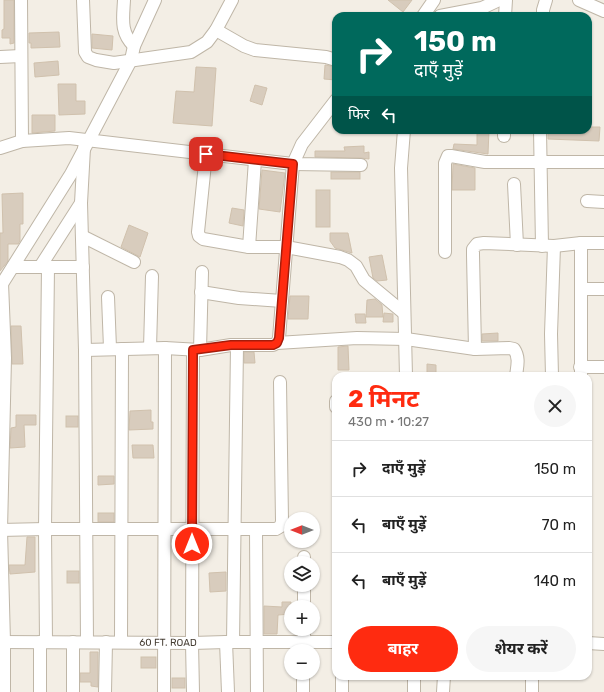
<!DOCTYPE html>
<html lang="hi">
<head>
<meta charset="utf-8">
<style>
	:root { --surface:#fff; --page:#f6f6f6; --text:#222; --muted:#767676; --line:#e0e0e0; --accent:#ff2b10 }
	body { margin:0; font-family:Rubik,"Noto Sans Devanagari",sans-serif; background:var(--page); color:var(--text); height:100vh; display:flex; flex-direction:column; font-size:15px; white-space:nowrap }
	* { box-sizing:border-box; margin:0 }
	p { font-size:13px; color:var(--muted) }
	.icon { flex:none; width:22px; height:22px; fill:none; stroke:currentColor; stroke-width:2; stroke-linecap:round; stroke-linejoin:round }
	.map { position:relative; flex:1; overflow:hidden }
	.drawer { position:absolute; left:332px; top:372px; width:260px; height:308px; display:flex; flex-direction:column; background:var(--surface); border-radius:12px; box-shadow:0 1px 3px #0004 }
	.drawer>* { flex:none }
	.top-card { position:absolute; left:332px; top:12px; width:260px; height:122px; border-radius:12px; box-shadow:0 1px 3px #0004; background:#00695c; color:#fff; overflow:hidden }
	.needle { width:26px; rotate:270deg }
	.tools { position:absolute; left:284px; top:512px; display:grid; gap:8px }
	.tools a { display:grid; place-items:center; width:36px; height:36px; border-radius:50%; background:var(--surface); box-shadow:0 1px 3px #0004; font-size:20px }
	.pin { position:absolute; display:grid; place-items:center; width:34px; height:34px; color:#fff; margin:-17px; border-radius:8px; box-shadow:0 2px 6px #0006 }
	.me { position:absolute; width:44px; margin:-22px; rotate:0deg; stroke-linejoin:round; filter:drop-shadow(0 0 3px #0008) }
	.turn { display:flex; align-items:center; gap:14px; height:84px; padding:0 16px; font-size:18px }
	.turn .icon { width:52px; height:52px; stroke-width:2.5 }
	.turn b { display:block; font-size:28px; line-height:34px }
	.then { display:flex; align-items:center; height:38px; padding:0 16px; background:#0003; gap:8px; font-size:15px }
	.round { display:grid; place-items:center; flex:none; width:42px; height:42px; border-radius:21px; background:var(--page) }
	.head { display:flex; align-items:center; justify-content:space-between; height:68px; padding:0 16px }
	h1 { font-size:24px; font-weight:700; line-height:30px; color:var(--accent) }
	.button { display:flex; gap:8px; margin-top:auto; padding:8px 16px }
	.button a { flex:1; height:46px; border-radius:24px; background:var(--accent); color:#fff; font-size:16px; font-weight:700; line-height:46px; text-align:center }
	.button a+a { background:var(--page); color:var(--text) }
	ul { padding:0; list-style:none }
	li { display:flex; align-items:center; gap:12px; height:56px; padding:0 16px; border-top:1px solid var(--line) }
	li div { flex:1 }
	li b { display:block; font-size:15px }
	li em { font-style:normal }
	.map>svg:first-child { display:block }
</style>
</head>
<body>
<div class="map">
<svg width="604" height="692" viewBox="0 0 604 692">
	<rect width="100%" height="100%" fill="#f3eee5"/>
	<g fill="#d8ccbd" stroke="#d0c1ad">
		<polygon points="4,0 14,0 14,43 10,44 10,38 2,38 2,30 4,29"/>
		<polygon points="388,0 412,0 403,12"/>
		<polygon points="59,32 60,47 31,48 31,43 29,43 29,33"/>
		<polygon points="92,34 113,36 112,50 92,48"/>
		<polygon points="58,61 59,75 35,77 34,63"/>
		<polygon points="325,65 336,67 336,80 324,79"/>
		<polygon points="196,67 216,68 212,126 173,123 176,91 194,92"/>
		<polygon points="58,84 76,84 76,101 85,101 85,114 59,115"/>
		<polygon points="255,85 267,88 262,105 250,101"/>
		<polygon points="32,115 55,115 55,131 32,133"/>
		<polygon points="588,127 600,127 599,141 548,139 548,130 588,130"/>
		<polygon points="477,130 489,130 488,154 453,149 454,144 477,145"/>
		<polygon points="364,146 364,153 369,152 369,159 361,158 315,157 315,151 345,151 344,147"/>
		<polygon points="453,164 475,168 475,190 452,190"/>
		<polygon points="262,170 285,173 280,212 259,209"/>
		<rect x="331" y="172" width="29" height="7"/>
		<rect x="316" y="190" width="14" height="37"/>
		<polygon points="23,193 23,224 20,224 20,241 18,244 8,244 8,261 0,271 0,233 3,233 2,194"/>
		<polygon points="232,208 244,210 243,226 229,223"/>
		<polygon points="129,225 148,233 140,257 121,247"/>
		<polygon points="330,233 348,233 352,253 335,248 330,241"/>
		<polygon points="382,255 387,280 377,281 373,278 369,257"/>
		<polygon points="290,296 309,296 308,319 288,319"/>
		<polygon points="375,299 382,305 383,317 366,317 367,300"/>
		<polygon points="384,313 393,314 393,322 383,322"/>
		<polygon points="355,314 365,314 366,323 356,323"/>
		<polygon points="11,326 21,326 23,364 12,364"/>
		<polygon points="498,333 498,341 482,341 482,334"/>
		<polygon points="348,346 349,370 338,370 338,347"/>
		<polygon points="244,352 254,352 255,363 244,363"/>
		<polygon points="427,364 436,365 436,376 427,375"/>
		<polygon points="151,410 151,422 153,422 153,429 129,430 130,411"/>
		<polygon points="16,415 36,415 36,425 24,425 25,447 10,448 11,428 16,427"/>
		<rect x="66" y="416" width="12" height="11"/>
		<polygon points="132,445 153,445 154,458 133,458"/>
		<polygon points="98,476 114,476 114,484 98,485"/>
		<rect x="98" y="513" width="16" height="9"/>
		<polygon points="27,537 35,537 35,572 10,574 9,565 25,565"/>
		<rect x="67" y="571" width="12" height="12"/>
		<polygon points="226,572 226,591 210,592 209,573"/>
		<polygon points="282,602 291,602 291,614 278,615 277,634 264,634 264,606 282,607"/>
		<polygon points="90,652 98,652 98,687 91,686 91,682 80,682 80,673 90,673"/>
		<rect x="141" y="657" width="15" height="11"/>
		<rect x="172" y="678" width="13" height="10"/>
	</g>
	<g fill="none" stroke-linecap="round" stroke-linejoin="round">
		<g stroke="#bfb6a7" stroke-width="14">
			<g id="minor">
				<polyline points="21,0 22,141"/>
				<polyline points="83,0 85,52 88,57 96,60 114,63 191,52 207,42 216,30 232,0"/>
				<path d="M124 0C123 19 120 32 134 46"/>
				<polyline points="579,0 604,11"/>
				<polyline points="423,16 434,0"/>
				<polyline points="440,16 482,8 499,0"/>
				<polyline points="505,16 506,0"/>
				<polyline points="543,16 543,10 546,0"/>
				<polyline points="216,30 244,46 255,50 326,57 336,60"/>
				<polyline points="0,57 21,56"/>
				<polyline points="404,130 401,168 406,376"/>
				<polyline points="504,130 504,136"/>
				<polyline points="540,130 542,246"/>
				<polyline points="0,148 22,141 69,138 293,164 361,165"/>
				<polyline points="84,148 81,203 85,350 87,642"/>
				<polyline points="206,154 198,232 199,236 203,239 249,247 286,247 340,257 348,260 356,266 364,280 404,313"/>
				<polyline points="514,184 517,245"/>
				<polyline points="587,201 604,202"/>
				<polyline points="82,236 134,262"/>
				<polyline points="581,243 581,376"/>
				<polyline points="249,247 255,160"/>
				<polyline points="445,252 445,163 448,156 451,156 485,162 604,162"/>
				<polyline points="13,267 83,267"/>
				<polyline points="40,267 81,203"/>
				<polyline points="2,283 5,358 1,530 4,642 4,692"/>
				<polyline points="0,287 71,174 131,60 134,46 155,0"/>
				<polyline points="582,289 604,289"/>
				<polyline points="201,292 239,298 282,301"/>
				<polyline points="108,297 110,348"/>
				<path d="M277 343 357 338 406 339 475 349 509 348 514 349C520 358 517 367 516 376"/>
				<polyline points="150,348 152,276"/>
				<polyline points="475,349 473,255 473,249 477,244 484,243 554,246 581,243 604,243"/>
				<polyline points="85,350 165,348 200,350 231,345 273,345 277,343 279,338 293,164 302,144 336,100"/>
				<polyline points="200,350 202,272"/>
				<polyline points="580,367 604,367"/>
				<polyline points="552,376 551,334 554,246"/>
				<polyline points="336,401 336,407"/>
				<polyline points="0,530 45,529 276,529 281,526 282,521 280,382"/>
				<polyline points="256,530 257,692"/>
				<polyline points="304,563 304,557"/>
				<polyline points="304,607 304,585"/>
				<path id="s1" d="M0 642 192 643 226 642H336"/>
				<polyline points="40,642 40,692"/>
				<polyline points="46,642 45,529 48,267"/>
				<polyline points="121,642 122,349"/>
				<polyline points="226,642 228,692"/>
				<polyline points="233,642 237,346"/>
				<polyline points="588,643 604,644"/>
				<polyline points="304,651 304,629"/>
				<polyline points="414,676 414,692"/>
				<polyline points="532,676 532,692"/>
				<polyline points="73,692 73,642"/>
				<polyline points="105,692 106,642"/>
				<polyline points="164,692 165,348"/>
				<polyline points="193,692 192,643 193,350"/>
				<polyline points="303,692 303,673"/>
				<polyline points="342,692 342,676"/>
				<polyline points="443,692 444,676"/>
			</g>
		</g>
		<use href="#minor" stroke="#fff" stroke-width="12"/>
	</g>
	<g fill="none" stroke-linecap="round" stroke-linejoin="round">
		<g stroke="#a61c0a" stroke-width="10">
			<polyline id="route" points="192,544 193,350 231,345 273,345 277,343 279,338 293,164 206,154"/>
		</g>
		<use href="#route" stroke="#ff2b10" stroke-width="7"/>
	</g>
	<g text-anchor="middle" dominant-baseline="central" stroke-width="4" stroke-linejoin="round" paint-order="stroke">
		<g font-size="10" fill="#463e34" stroke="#fff">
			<text stroke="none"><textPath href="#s1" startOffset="168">60 FT. ROAD</textPath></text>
		</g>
	</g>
</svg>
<div class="tools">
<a><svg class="needle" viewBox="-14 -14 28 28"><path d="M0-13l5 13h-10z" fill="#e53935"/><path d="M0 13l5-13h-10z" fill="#767676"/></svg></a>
<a><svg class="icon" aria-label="layers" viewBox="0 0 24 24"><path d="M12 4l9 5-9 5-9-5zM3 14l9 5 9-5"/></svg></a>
<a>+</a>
<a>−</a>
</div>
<div class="pin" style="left:206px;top:154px;background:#d93025"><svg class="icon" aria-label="arrive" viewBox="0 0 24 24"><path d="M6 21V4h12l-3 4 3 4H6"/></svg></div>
<svg class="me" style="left:192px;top:544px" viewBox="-20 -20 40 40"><circle r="17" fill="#ff2b10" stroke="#fff" stroke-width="3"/><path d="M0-11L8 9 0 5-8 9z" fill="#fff"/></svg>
<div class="top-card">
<div class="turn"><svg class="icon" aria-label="right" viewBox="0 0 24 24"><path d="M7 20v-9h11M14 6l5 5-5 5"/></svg><div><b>150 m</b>दाएँ मुड़ें</div></div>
<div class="then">फिर<svg class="icon" aria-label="left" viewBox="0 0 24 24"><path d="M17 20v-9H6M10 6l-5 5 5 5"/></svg></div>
</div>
<section class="drawer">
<div class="head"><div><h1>2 मिनट</h1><p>430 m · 10:27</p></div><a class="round"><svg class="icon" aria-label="close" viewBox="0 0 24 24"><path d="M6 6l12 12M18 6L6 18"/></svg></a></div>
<ul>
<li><svg class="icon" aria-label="right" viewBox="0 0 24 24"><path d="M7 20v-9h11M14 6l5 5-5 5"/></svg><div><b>दाएँ मुड़ें</b></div><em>150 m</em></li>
<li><svg class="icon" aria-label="left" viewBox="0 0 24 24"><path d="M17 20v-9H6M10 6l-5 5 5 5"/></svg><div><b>बाएँ मुड़ें</b></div><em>70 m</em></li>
<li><svg class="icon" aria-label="left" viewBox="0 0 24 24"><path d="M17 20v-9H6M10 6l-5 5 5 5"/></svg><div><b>बाएँ मुड़ें</b></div><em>140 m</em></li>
</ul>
<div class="button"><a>बाहर</a><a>शेयर करें</a></div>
</section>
</div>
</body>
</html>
